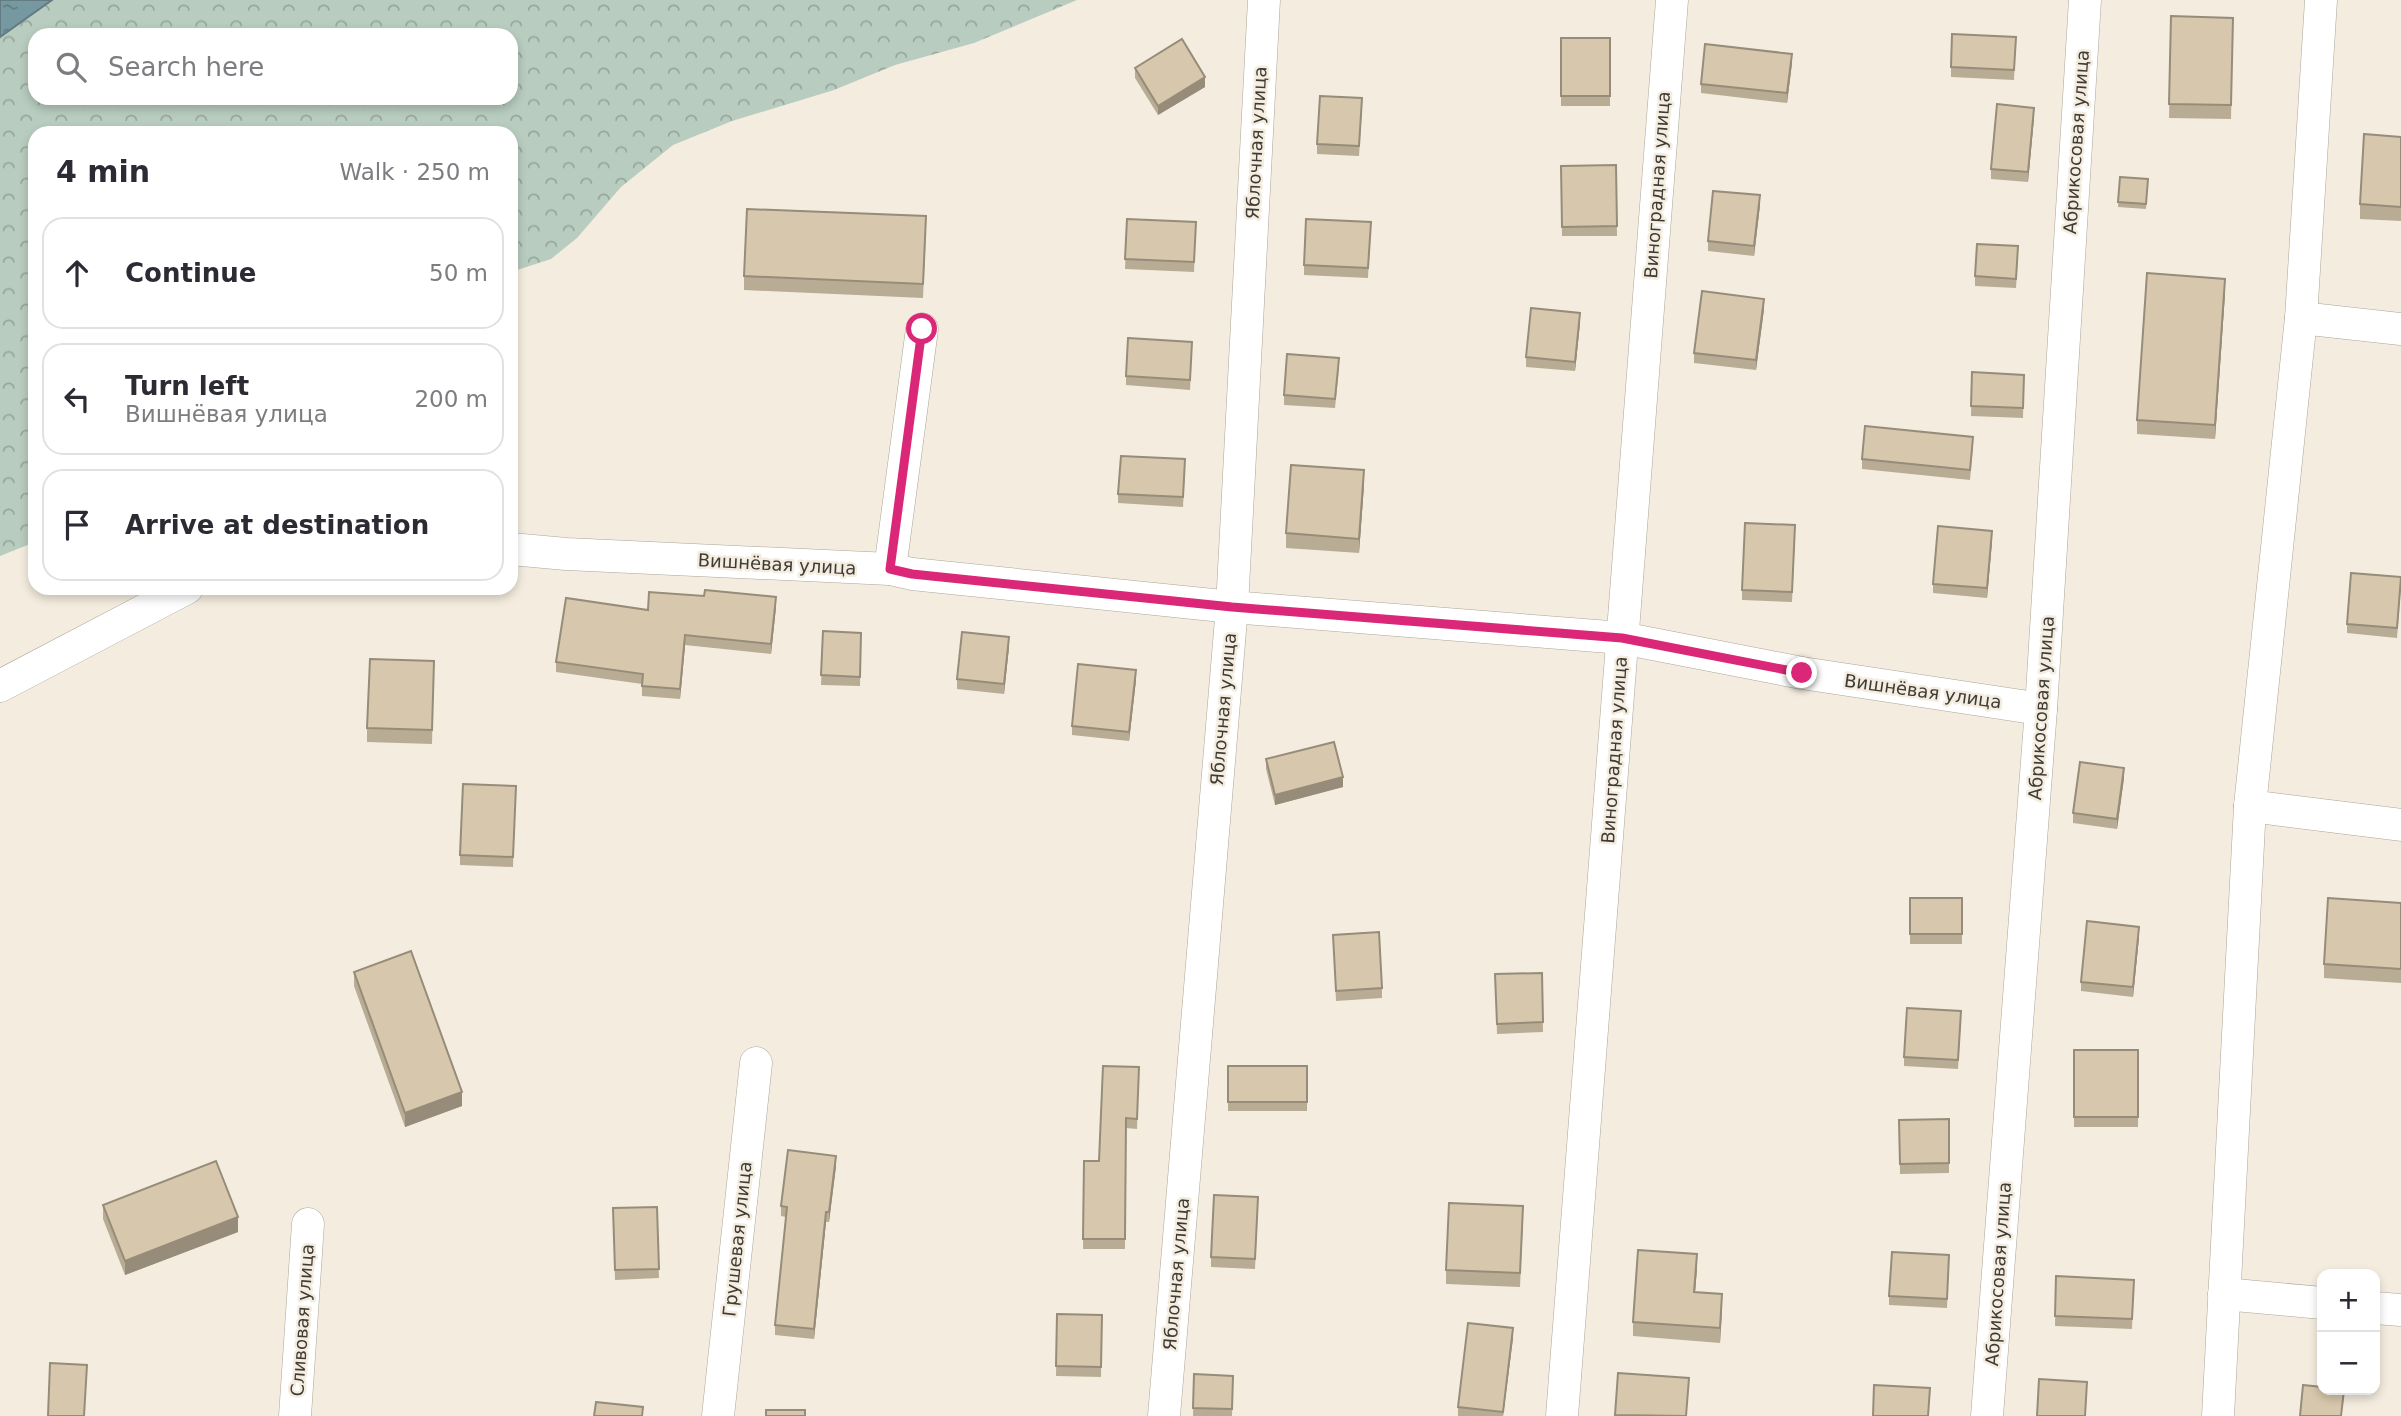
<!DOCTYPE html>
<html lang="en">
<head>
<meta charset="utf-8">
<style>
	body { margin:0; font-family:"DejaVu Sans",sans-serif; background:#f7f7f7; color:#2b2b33 }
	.controls { position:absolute; right:21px; bottom:21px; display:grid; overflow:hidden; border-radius:14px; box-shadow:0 4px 10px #0003 }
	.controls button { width:63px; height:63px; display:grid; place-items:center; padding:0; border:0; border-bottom:2px solid #e1e1e2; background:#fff; color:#2b2b33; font:35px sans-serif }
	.stop { position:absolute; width:21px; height:21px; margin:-16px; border:5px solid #db2777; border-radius:50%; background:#fff }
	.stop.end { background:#db2777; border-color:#fff; box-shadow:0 2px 7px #0008 }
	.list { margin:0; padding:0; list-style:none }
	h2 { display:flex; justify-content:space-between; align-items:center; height:91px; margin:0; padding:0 28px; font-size:30px }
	h2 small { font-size:23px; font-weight:400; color:#7c7c81 }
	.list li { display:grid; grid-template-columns:46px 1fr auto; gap:21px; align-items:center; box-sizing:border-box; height:112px; margin:0 14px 14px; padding:0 14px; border:2px solid #e1e1e2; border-radius:21px }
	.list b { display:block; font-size:26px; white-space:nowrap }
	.list p { margin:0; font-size:23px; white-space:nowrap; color:#7c7c81 }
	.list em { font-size:23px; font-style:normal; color:#7c7c81 }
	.icon { flex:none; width:38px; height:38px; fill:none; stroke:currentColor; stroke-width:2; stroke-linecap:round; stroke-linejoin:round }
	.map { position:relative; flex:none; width:2401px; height:1416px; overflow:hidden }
	.search { position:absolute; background:#fff; box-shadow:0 4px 10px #0003; left:28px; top:28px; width:490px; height:77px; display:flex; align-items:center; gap:18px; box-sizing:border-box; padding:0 24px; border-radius:21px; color:#7c7c81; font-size:26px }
	.panel { position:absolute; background:#fff; box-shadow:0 4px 10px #0003; left:28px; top:126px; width:490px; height:469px; border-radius:21px }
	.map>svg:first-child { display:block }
	.forest { fill:url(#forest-crowns); fill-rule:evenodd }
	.water { fill:url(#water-ripples); stroke:#647c81; stroke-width:2 }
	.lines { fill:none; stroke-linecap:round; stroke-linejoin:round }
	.minor-casing { stroke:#aca598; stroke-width:33 }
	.minor { stroke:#fff; stroke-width:32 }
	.wall { fill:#b9ac95 }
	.shaded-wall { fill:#968c79 }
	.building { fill:#d7c8ad; stroke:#968c79; stroke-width:2 }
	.route { stroke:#db2777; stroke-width:9 }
	.labels { text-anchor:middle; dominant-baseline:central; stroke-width:5; stroke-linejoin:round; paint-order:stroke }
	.street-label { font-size:18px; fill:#3e3b36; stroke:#f4eddf }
</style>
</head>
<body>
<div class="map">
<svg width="2401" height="1416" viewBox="0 0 2401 1416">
	<defs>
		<pattern id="forest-crowns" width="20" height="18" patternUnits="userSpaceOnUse" patternTransform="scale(1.75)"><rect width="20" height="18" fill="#b8ccbf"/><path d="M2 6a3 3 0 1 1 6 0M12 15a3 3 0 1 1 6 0" fill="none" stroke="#97a79c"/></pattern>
		<pattern id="water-ripples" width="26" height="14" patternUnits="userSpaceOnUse" patternTransform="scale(1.75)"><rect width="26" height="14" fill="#7598a1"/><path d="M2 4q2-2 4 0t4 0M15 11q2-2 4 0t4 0" fill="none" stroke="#617d84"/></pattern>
	</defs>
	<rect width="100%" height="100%" fill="#f4eddf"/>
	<!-- forest -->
	<path class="forest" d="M52,0H1077L974,43L895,65L834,90L732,121L673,145L621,187L577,238L551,259L511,272V133H35V542L0,556V37ZM35,35H511V98H35Z"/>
	<!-- water -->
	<polygon class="water" points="0,0 52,0 0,37"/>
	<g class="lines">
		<defs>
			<g id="minor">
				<polyline points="2301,318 2401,329"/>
				<polyline points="511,549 566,554 890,569 912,574 1232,607 1622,638 1802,673 2041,709"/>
				<polyline points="890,569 922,329"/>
				<polyline points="0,686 187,588"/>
				<polyline points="2250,806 2401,825"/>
				<polyline points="2224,1294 2322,1303"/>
				<polyline points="2375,1308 2401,1310"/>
				<polyline points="295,1416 308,1224"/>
				<polyline points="718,1416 756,1063"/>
				<polyline points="1164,1416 1232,607 1264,0"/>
				<polyline points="1562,1416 1672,0"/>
				<polyline points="1987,1416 2041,709 2085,0"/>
				<polyline points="2218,1416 2250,806 2301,318 2321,0"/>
			</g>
		</defs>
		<!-- minor casing -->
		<use href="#minor" class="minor-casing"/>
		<!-- minor -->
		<use href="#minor" class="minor"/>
	</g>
	<!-- wall -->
	<g class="wall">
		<polygon points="2171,16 2233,18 2231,119 2169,118"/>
		<polygon points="2016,37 2014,80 1951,77 1951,67"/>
		<rect x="1561" y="38" width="49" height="68"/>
		<polygon points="1792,63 1787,103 1701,93 1701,84"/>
		<polygon points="1135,68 1205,87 1158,115 1135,78"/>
		<polygon points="1362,108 1359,156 1317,154 1317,144"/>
		<polygon points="2034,117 2028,182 1991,179 1991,169"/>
		<polygon points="2401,137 2401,221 2360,219 2360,204"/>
		<polygon points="1616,165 1617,236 1562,236 1561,166"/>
		<polygon points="2120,177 2148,179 2146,209 2118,207"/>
		<polygon points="1760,205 1754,256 1708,251 1708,241"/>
		<polygon points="1127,219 1196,222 1194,272 1125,269"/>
		<polygon points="1371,222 1368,278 1304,275 1304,265"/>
		<polygon points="926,231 923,298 744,290 744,276"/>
		<polygon points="2018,256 2016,288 1975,286 1975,276"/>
		<polygon points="2225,293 2215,439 2137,434 2137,420"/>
		<polygon points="1764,309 1756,370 1694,363 1694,353"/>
		<polygon points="1580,323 1575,371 1526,367 1526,357"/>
		<polygon points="1192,352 1190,390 1126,385 1126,376"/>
		<polygon points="1339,368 1335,408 1284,405 1284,395"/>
		<polygon points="1972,372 2024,375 2023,418 1971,416"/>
		<polygon points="1973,447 1970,480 1862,469 1862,459"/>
		<polygon points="1185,469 1183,507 1118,503 1118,494"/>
		<polygon points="1364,485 1359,553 1286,548 1286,533"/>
		<polygon points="1795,535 1792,602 1742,600 1742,590"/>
		<polygon points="1992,541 1987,598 1933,593 1933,584"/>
		<polygon points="2401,587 2397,638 2347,633 2347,624"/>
		<polygon points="776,607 771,654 685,645 680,699 642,696 642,684 556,672 556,662 648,610"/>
		<polygon points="823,631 861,633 860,686 821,685"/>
		<polygon points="1009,647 1004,694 957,689 957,679"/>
		<polygon points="434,661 432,744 367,742 367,728"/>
		<polygon points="1136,680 1129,741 1072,735 1072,726"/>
		<polygon points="1266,759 1343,787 1275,805 1266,769"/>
		<polygon points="2124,778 2117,829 2073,823 2073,813"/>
		<polygon points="516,786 513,867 460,865 460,855"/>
		<rect x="1910" y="898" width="52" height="46"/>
		<polygon points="2401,903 2401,983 2324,978 2324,964"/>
		<polygon points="1333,935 1382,988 1382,998 1336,1001"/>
		<polygon points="2139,937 2133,997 2081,991 2081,982"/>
		<polygon points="354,972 462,1106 405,1127 354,986"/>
		<polygon points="1542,973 1543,1032 1497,1034 1495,974"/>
		<polygon points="1961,1021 1958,1069 1904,1066 1904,1057"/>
		<rect x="2074" y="1050" width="64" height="77"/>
		<rect x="1228" y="1066" width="79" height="45"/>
		<polygon points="1139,1067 1137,1129 1126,1128 1125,1249 1083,1249 1084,1161 1099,1161"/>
		<polygon points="1949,1119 1949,1173 1900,1174 1899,1120"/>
		<polygon points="836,1166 829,1222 826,1222 814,1339 775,1335 775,1325 786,1217 781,1216 781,1206"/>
		<polygon points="103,1205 238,1232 125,1275 103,1219"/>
		<polygon points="657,1207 659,1278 615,1280 613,1208"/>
		<polygon points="1258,1207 1255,1269 1211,1267 1211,1257"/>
		<polygon points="1523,1220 1520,1287 1446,1284 1446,1270"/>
		<polygon points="1949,1255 1947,1308 1889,1305 1889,1296"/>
		<polygon points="1697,1268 1695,1292 1722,1308 1720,1343 1633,1336 1633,1322"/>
		<polygon points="2056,1276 2134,1280 2132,1329 2055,1326"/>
		<polygon points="1057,1314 1102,1315 1101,1377 1056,1376"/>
		<polygon points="1513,1338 1503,1416 1458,1416 1458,1407"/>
		<polygon points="1194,1374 1233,1376 1232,1416 1193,1416"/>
	</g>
	<!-- shaded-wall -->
	<g class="shaded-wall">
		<polygon points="1792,54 1792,63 1787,103 1787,93"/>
		<polygon points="1205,77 1205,87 1158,115 1158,106"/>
		<polygon points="2034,108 2034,117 2028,182 2028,172"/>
		<polygon points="1760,195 1760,205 1754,256 1754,246"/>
		<polygon points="2225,279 2225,293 2215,439 2215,425"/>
		<polygon points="1764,299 1764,309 1756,370 1756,360"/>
		<polygon points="1580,313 1580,323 1575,371 1575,362"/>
		<polygon points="1364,470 1364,485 1359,553 1359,539"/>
		<polygon points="1992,531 1992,541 1987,598 1987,588"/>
		<polygon points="776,597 776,607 771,654 771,644"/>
		<polygon points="685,635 685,645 680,699 680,689"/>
		<polygon points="1009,637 1009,647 1004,694 1004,684"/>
		<polygon points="1136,670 1136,680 1129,741 1129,732"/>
		<polygon points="2124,768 2124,778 2117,829 2117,819"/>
		<polygon points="1343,777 1343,787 1275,805 1275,795"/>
		<polygon points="2139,927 2139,937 2133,997 2133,987"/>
		<polygon points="462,1092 462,1106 405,1127 405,1113"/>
		<polygon points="836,1156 836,1166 829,1222 829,1212"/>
		<polygon points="826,1212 826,1222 814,1339 814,1329"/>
		<polygon points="238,1217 238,1232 125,1275 125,1261"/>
		<polygon points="1697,1254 1697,1268 1694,1306 1694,1292"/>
		<polygon points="1722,1294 1722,1308 1720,1343 1720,1328"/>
		<polygon points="1513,1328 1513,1338 1503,1416 1503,1412"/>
	</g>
	<!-- building -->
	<g class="building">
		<polygon points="2171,16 2233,18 2231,105 2169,104"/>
		<polygon points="1952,34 2016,37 2014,70 1951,67"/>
		<rect x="1561" y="38" width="49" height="58"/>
		<polygon points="1182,39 1205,77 1158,106 1135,68"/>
		<polygon points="1705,44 1792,54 1787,93 1701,84"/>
		<polygon points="1320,96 1362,98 1359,146 1317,144"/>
		<polygon points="1997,104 2034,108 2028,172 1991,169"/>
		<polygon points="2364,134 2401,137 2401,207 2360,204"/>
		<polygon points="1616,165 1617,226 1562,227 1561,166"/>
		<polygon points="2120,177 2148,179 2146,204 2118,202"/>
		<polygon points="1713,191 1760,195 1754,246 1708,241"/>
		<polygon points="747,209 926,216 923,284 744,276"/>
		<polygon points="1127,219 1196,222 1194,262 1125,259"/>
		<polygon points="1306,219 1371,222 1368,268 1304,265"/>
		<polygon points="1977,244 2018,246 2016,279 1975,276"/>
		<polygon points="2147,273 2225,279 2215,425 2137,420"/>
		<polygon points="1702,291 1764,299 1756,360 1694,353"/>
		<polygon points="1531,308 1580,313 1575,362 1526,357"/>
		<polygon points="1128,338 1192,342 1190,380 1126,376"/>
		<polygon points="1287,354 1339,358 1335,399 1284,395"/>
		<polygon points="1972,372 2024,375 2023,408 1971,406"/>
		<polygon points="1865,426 1973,437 1970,470 1862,459"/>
		<polygon points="1121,456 1185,459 1183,497 1118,494"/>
		<polygon points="1291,465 1364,470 1359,539 1286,533"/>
		<polygon points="1745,523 1795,525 1792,592 1742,590"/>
		<polygon points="1938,526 1992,531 1987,588 1933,584"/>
		<polygon points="2351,573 2401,577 2397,628 2347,624"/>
		<polygon points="705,590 776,597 771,644 685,635 680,689 642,686 643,674 556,662 566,598 648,610 649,592 704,596"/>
		<polygon points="823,631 861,633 860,677 821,675"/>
		<polygon points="962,632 1009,637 1004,684 957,679"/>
		<polygon points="370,659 434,661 432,730 367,728"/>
		<polygon points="1078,664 1136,670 1129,732 1072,726"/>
		<polygon points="1334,742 1343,777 1275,795 1266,759"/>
		<polygon points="2080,762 2124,768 2117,819 2073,813"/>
		<polygon points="463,784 516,786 513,857 460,855"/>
		<rect x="1910" y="898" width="52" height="36"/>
		<polygon points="2328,898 2401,903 2401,969 2324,964"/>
		<polygon points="2087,921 2139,927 2133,987 2081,982"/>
		<polygon points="1379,932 1382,988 1336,991 1333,935"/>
		<polygon points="411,951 462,1092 405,1113 354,972"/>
		<polygon points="1542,973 1543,1022 1497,1024 1495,974"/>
		<polygon points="1907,1008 1961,1011 1958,1060 1904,1057"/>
		<rect x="2074" y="1050" width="64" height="67"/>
		<polygon points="1103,1066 1139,1067 1137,1119 1126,1118 1125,1239 1083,1239 1084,1161 1099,1161"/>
		<rect x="1228" y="1066" width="79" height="36"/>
		<polygon points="1949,1119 1949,1163 1900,1164 1899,1120"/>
		<polygon points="788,1150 836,1156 829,1212 826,1212 814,1329 775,1325 787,1207 781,1206"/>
		<polygon points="216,1161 238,1217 125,1261 103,1205"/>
		<polygon points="1214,1195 1258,1197 1255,1259 1211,1257"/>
		<polygon points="1449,1203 1523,1206 1520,1273 1446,1270"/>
		<polygon points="657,1207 659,1269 615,1270 613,1208"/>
		<polygon points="1638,1250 1697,1254 1694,1292 1722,1294 1720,1328 1633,1322"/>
		<polygon points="1892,1252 1949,1255 1947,1299 1889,1296"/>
		<polygon points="2056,1276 2134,1280 2132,1319 2055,1316"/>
		<polygon points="1057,1314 1102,1315 1101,1367 1056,1366"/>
		<polygon points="1468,1323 1513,1328 1503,1412 1458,1407"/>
		<polygon points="50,1363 87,1365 84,1416 48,1416"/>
		<polygon points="1618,1373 1689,1378 1686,1416 1615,1415"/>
		<polygon points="1194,1374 1233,1376 1232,1409 1193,1408"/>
		<polygon points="2039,1379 2087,1382 2085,1416 2037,1416"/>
		<polygon points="1874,1385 1930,1388 1928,1416 1873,1416"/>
		<polygon points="2303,1385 2322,1387 2322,1390 2344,1390 2341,1416 2300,1416"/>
		<polygon points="596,1402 643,1407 642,1416 594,1416"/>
		<rect x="766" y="1410" width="39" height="6"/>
	</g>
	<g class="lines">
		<!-- route -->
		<polyline class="route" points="922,329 890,569 912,574 1232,607 1622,638 1802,673"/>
	</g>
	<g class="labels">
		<!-- street labels -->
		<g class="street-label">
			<text transform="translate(2076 142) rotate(-86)">Абрикосовая улица</text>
			<text transform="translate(1256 143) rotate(-87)">Яблочная улица</text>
			<text transform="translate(1657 185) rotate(-86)">Виноградная улица</text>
			<text transform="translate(777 564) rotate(3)">Вишнёвая улица</text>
			<text transform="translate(1923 691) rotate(8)">Вишнёвая улица</text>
			<text transform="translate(2041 708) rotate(-86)">Абрикосовая улица</text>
			<text transform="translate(1223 709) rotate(-85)">Яблочная улица</text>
			<text transform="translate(1614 750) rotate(-86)">Виноградная улица</text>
			<text transform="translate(737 1239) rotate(-84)">Грушевая улица</text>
			<text transform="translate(1176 1274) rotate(-85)">Яблочная улица</text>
			<text transform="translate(1998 1274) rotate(-86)">Абрикосовая улица</text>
			<text transform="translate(302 1320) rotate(-86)">Сливовая улица</text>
		</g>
	</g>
</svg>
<div class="controls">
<button>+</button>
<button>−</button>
</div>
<div class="stop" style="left:922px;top:329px"></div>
<div class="stop end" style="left:1802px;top:673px"></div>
<div class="search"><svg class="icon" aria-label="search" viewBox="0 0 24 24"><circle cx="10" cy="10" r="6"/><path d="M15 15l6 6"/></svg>Search here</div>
<section class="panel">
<h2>4 min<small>Walk · 250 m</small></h2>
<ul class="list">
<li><svg class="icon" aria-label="ahead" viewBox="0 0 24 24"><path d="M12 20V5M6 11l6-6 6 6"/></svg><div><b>Continue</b></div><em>50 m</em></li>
<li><svg class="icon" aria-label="left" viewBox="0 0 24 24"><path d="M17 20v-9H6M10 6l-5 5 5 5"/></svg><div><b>Turn left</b><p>Вишнёвая улица</p></div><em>200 m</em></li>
<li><svg class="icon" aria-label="arrive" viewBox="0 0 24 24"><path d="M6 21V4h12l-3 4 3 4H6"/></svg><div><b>Arrive at destination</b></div></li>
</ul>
</section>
</div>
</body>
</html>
